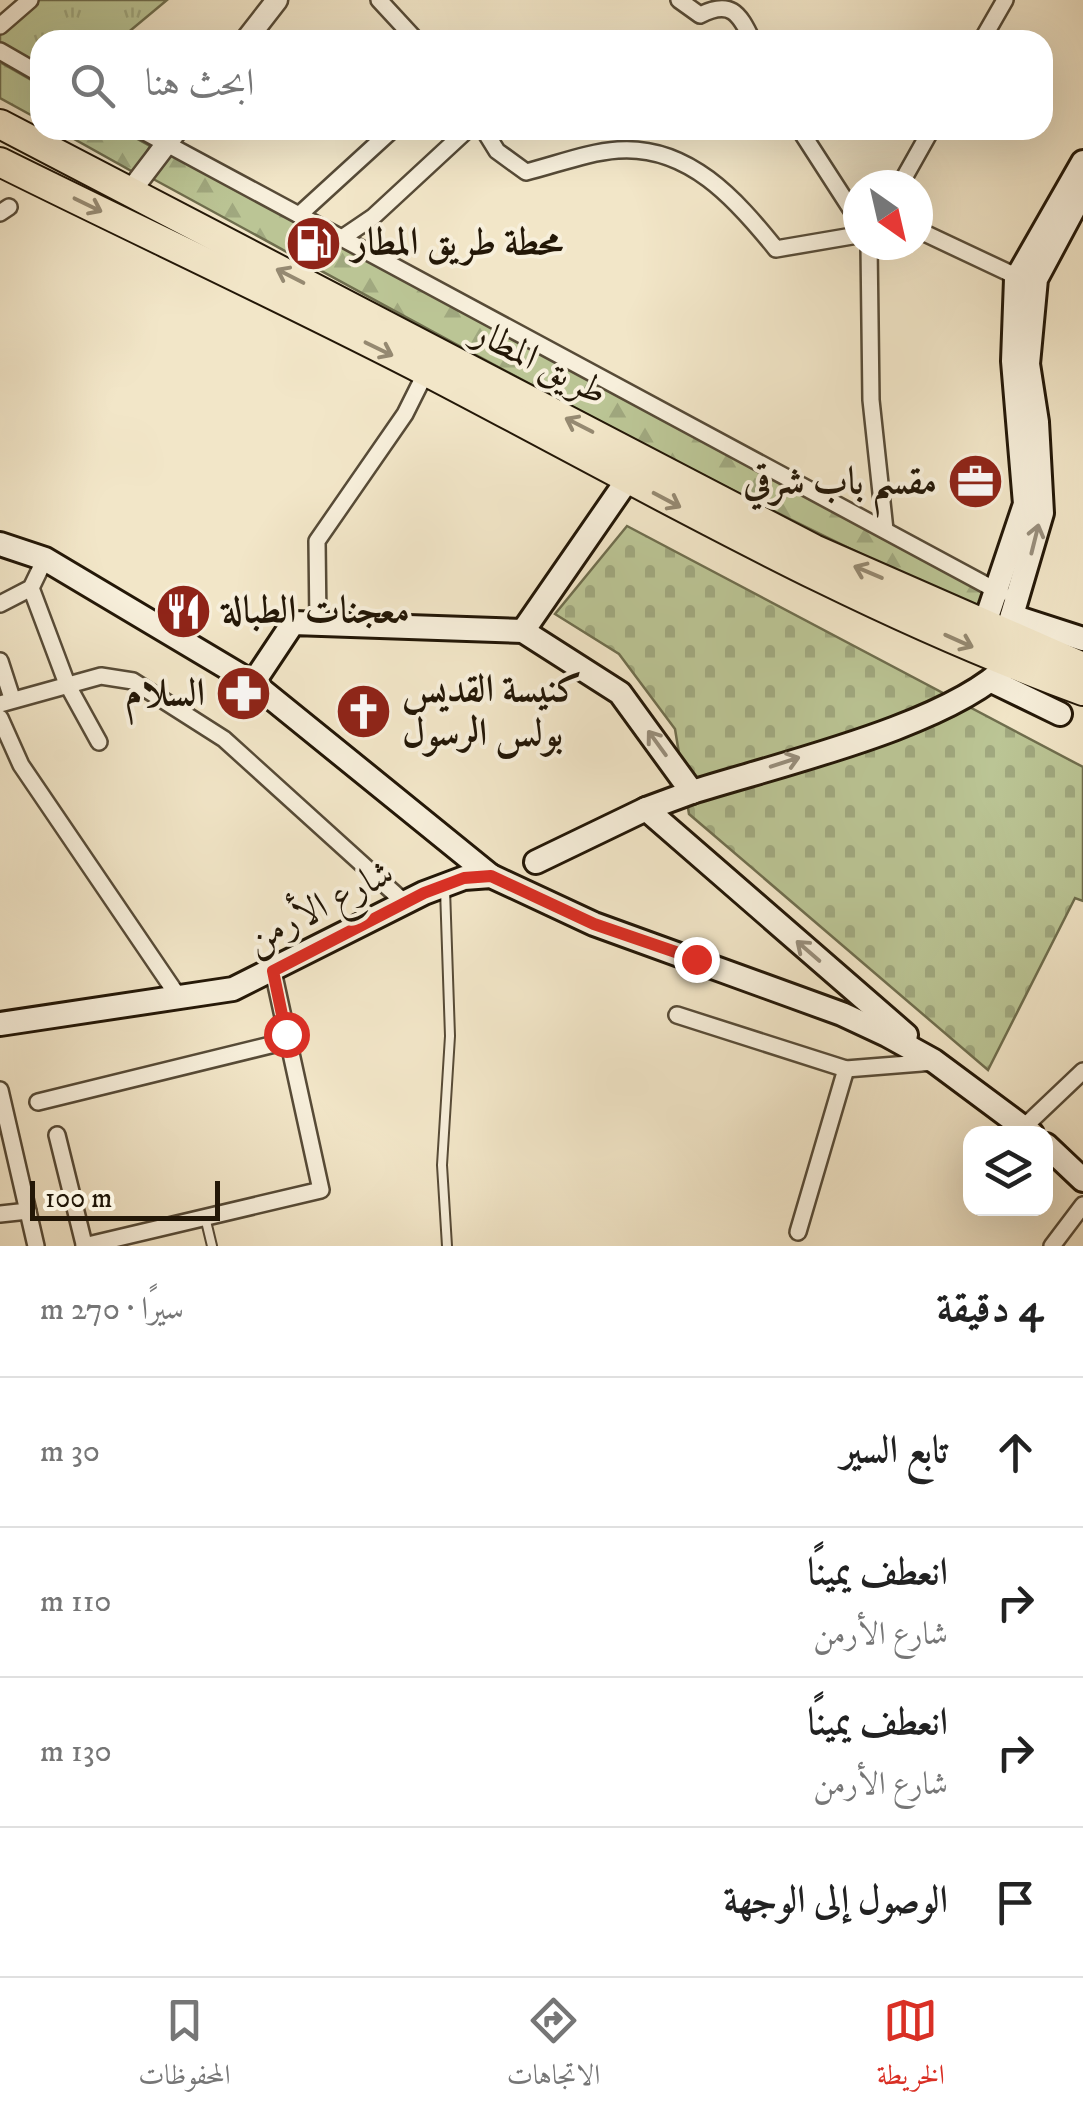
<!DOCTYPE html>
<html lang="ar">
<head>
<meta charset="utf-8">
<style>
	body { margin:0; font-family:"IM FELL DW Pica",Amiri,serif; background:#f2f2f2; color:#222; direction:rtl }
	.controls { position:absolute; right:30px; bottom:30px; display:grid; overflow:hidden; border-radius:20px; box-shadow:0 10px 40px #0002 }
	.controls button { width:90px; height:90px; display:grid; place-items:center; padding:0; border:0; border-bottom:2px solid #e0e0e0; background:#fff; color:#222; font:50px sans-serif }
	.compass { position:absolute; left:843px; top:170px; width:90px; height:90px; border-radius:50%; background:#fff; box-shadow:0 10px 40px #0002; rotate:146deg }
	.scale { position:absolute; left:30px; bottom:25px; width:190px; box-sizing:border-box; padding-left:10px; border:5px solid #231707; border-top:0; font-size:28px; line-height:35px; white-space:nowrap; color:#231707; -webkit-text-stroke:8px #f7efdb; paint-order:stroke }
	.stop { position:absolute; width:30px; height:30px; margin:-22px; border:8px solid #d93025; border-radius:50%; background:#fff }
	.stop.end { background:#d93025; border-color:#fff; box-shadow:0 2px 10px #0008 }
	.list { margin:0; padding:0; list-style:none }
	h2 { display:flex; justify-content:space-between; align-items:center; height:130px; margin:0; padding:0 40px; font-size:42px }
	h2 small { font-size:32px; font-weight:400; color:#767676 }
	.list li { display:grid; grid-template-columns:65px 1fr auto; gap:30px; align-items:center; box-sizing:border-box; height:150px; padding:0 40px; border-top:2px solid #e0e0e0 }
	.list b { display:block; font-size:38px; white-space:nowrap }
	.list p { margin:0; font-size:32px; white-space:nowrap; color:#767676 }
	.list em { font-size:32px; font-style:normal; color:#767676 }
	.icon { flex:none; width:55px; height:55px; fill:none; stroke:currentColor; stroke-width:2; stroke-linecap:round; stroke-linejoin:round }
	.map { position:relative; flex:none; width:1083px; height:1246px; overflow:hidden; direction:ltr }
	.search { position:absolute; background:#fff; box-shadow:0 10px 40px #0002; left:30px; right:30px; top:30px; height:110px; display:flex; align-items:center; gap:25px; box-sizing:border-box; padding:0 35px; border-radius:30px; color:#767676; font-size:38px }
	.sheet { height:730px; background:#fff }
	nav { display:flex; justify-content:space-around; align-items:center; box-sizing:border-box; height:140px; border-top:2px solid #e0e0e0; background:#fff; font-size:28px; color:#767676 }
	nav a { display:grid; justify-items:center; gap:5px }
	nav .on { color:#d93025 }
	.map>svg:first-child { display:block }
	.forest { fill:url(#forest-firs); stroke:#6f6e4e; stroke-width:2.5 }
	.cemetery { fill:url(#cemetery-stones); stroke:#6f6e4e; stroke-width:2.5 }
	.park { fill:url(#park-tufts); stroke:#6f6e4e; stroke-width:2.5 }
	.lines { fill:none; stroke-linecap:round; stroke-linejoin:round }
	.service-casing { stroke:#574b37; stroke-width:12 }
	.minor-casing { stroke:#574b37; stroke-width:20 }
	.tertiary-casing { stroke:#574b37; stroke-width:25 }
	.secondary-casing { stroke:#231707; stroke-width:28 }
	.motorway-casing { stroke:#231707; stroke-width:32 }
	.service { stroke:#f7efdb; stroke-width:8 }
	.minor { stroke:#f7efdb; stroke-width:15 }
	.tertiary { stroke:#f7efdb; stroke-width:20 }
	.secondary { stroke:#f7efdb; stroke-width:22 }
	.motorway { stroke:#f2e6c8; stroke-width:28 }
	.oneway { stroke:#958971 }
	.oneway2 { stroke:#988e7c }
	.route { stroke:#d93025; stroke-width:12 }
	.labels { text-anchor:middle; dominant-baseline:central; stroke-width:8; stroke-linejoin:round; paint-order:stroke }
	.poi-label { font-size:38px; font-weight:bold; fill:#231707; stroke:#f7efdb; text-anchor:start }
	.street-label { font-size:38px; fill:#231707; stroke:#f7efdb }
</style>
</head>
<body>
<div class="map">
<svg width="1083" height="1246" viewBox="0 0 1083 1246">
	<defs>
		<pattern id="forest-firs" width="22" height="20" patternUnits="userSpaceOnUse" patternTransform="scale(2.5)"><rect width="22" height="20" fill="#bbc595"/><path d="M5 1l3.5 6h-7zM16 11l3.5 6h-7z" fill="#a0a87f"/></pattern>
		<pattern id="cemetery-stones" width="16" height="16" patternUnits="userSpaceOnUse" patternTransform="scale(2.5)"><rect width="16" height="16" fill="#bbc595"/><path d="M2 7V4a2 2 0 0 1 4 0v3zM10 15v-3a2 2 0 0 1 4 0v3z" fill="#a0a87f"/></pattern>
		<pattern id="park-tufts" width="24" height="20" patternUnits="userSpaceOnUse" patternTransform="scale(2.5)"><rect width="24" height="20" fill="#bbc595"/><path d="M3 7l-1-3M5 7V3M7 7l1-3M15 17l-1-3M17 17v-4M19 17l1-3" fill="none" stroke="#a0a87f"/></pattern>
	</defs>
	<rect width="100%" height="100%" fill="#f2e6c8"/>
	<filter id="stains"><feTurbulence type="fractalNoise" baseFrequency=".002" numOctaves="4"/><feColorMatrix values="0 0 0 0 .2 0 0 0 0 .09 0 0 0 0 .02 0 0 0 .5 -.17"/></filter>
	<radialGradient id="worn" r=".72"><stop offset=".6" stop-color="#630" stop-opacity="0"/><stop offset="1" stop-color="#630" stop-opacity=".3"/></radialGradient>
	<!-- forest -->
	<g class="forest">
		<polygon points="0,62 40,85 40,120 0,98"/>
		<polygon points="58,130 121,130 150,146 135,173"/>
		<path d="M166,144L995,590L987,613C698,482 422,325 144,174Z"/>
	</g>
	<!-- cemetery -->
	<polygon class="cemetery" points="627,526 1083,767 1083,901 1075,898 988,1070 689,814 675,729 619,654 555,614"/>
	<!-- park -->
	<polygon class="park" points="30,0 167,0 119,40 40,40 40,74 0,51 0,26"/>
	<g class="lines">
		<defs>
			<g id="service">
				<polyline points="445,889 450,1036 442,1165 447,1246"/>
				<polyline points="205,1217 212,1246"/>
			</g>
			<g id="minor">
				<polyline points="379,0 416,40"/>
				<path d="M679,0L700,15C730,0 739,12 752,40"/>
				<polyline points="0,26 30,0"/>
				<polyline points="982,40 1005,0"/>
				<polyline points="0,51 40,74"/>
				<polyline points="141,130 1001,593"/>
				<path d="M484,130L497,151L526,172C555,165 588,152 618,150C688,145 736,199 776,249L858,235"/>
				<polyline points="800,130 851,209 858,212"/>
				<polyline points="900,185 931,130"/>
				<polyline points="0,213 9,207"/>
				<polyline points="299,215 392,130"/>
				<polyline points="918,230 1022,279"/>
				<polyline points="342,238 373,217 467,130"/>
				<polyline points="869,245 871,400 885,530"/>
				<polyline points="31,588 67,684 99,742"/>
				<polyline points="0,604 31,588 45,559"/>
				<polyline points="318,624 317,541 405,414 426,372"/>
				<polyline points="0,661 12,698"/>
				<polyline points="0,704 101,676 133,681 224,739 404,902"/>
				<polyline points="0,718 21,765 180,999"/>
				<polyline points="677,1015 846,1069 934,1062"/>
				<polyline points="0,1090 36,1246"/>
				<polyline points="38,1102 287,1041"/>
				<polyline points="1024,1127 1083,1071"/>
				<polyline points="57,1135 84,1244"/>
				<polyline points="0,1214 28,1211"/>
				<polyline points="798,1232 846,1069"/>
				<polyline points="84,1246 321,1190 273,971"/>
				<polyline points="1052,1246 1083,1205"/>
			</g>
			<g id="tertiary">
				<polyline points="246,40 277,0"/>
				<polyline points="129,193 177,130"/>
			</g>
			<g id="secondary">
				<polyline points="0,544 45,559 253,683 491,876"/>
				<polyline points="1012,616 1083,639"/>
				<polyline points="985,623 1025,504 1013,361 1016,279 1083,162"/>
				<polyline points="523,631 628,479"/>
				<polyline points="1007,632 1042,513 1037,422 1028,364 1036,279 1082,193"/>
				<polyline points="992,681 1060,714"/>
				<polyline points="253,683 293,623 523,631 620,693 692,792 646,809 906,1035"/>
				<path d="M692,792C777,765 951,725 1009,664"/>
				<polyline points="536,862 646,809"/>
				<polyline points="0,1024 233,989 424,893 464,878 491,876 594,924 842,1014 887,1035 934,1061 1032,1134"/>
				<polyline points="1046,1145 1083,1180"/>
			</g>
			<g id="motorway">
				<polyline points="0,124 814,549 1083,667"/>
				<path d="M0,162C143,233 288,300 429,373C644,485 854,608 1083,691"/>
			</g>
		</defs>
		<!-- service casing -->
		<use href="#service" class="service-casing"/>
		<!-- minor casing -->
		<use href="#minor" class="minor-casing"/>
		<!-- tertiary casing -->
		<use href="#tertiary" class="tertiary-casing"/>
		<!-- secondary casing -->
		<use href="#secondary" class="secondary-casing"/>
		<!-- motorway casing -->
		<use href="#motorway" class="motorway-casing"/>
		<!-- service -->
		<use href="#service" class="service"/>
		<!-- minor -->
		<use href="#minor" class="minor"/>
		<!-- tertiary -->
		<use href="#tertiary" class="tertiary"/>
		<!-- secondary -->
		<use href="#secondary" class="secondary"/>
		<!-- motorway -->
		<use href="#motorway" class="motorway"/>
	</g>
	<!-- one-way arrows -->
	<defs><path id="oneway-shaft" d="M-6 0H5M1.5-3L5.5 0L1.5 3" fill="none" stroke-width="1.6" stroke-linecap="round" stroke-linejoin="round" transform="scale(2.5)"/></defs>
	<g class="oneway">
		<use href="#oneway-shaft" transform="translate(88 205) rotate(26)"/>
		<use href="#oneway-shaft" transform="translate(290 276) rotate(-153)"/>
		<use href="#oneway-shaft" transform="translate(379 349) rotate(26)"/>
		<use href="#oneway-shaft" transform="translate(579 425) rotate(-153)"/>
		<use href="#oneway-shaft" transform="translate(667 500) rotate(28)"/>
		<use href="#oneway-shaft" transform="translate(868 572) rotate(-157)"/>
		<use href="#oneway-shaft" transform="translate(959 641) rotate(24)"/>
	</g>
	<g class="oneway2">
		<use href="#oneway-shaft" transform="translate(1035 539) rotate(-76)"/>
		<use href="#oneway-shaft" transform="translate(657 743) rotate(-126)"/>
		<use href="#oneway-shaft" transform="translate(785 762) rotate(-18)"/>
		<use href="#oneway-shaft" transform="translate(808 951) rotate(-139)"/>
	</g>
	<g class="lines">
		<!-- route -->
		<polyline class="route" points="286,1034 273,971 424,893 464,878 491,876 594,924 696,959"/>
	</g>
	<!-- icons -->
	<defs>
		<symbol id="fuel-disc" viewBox="-11 -11 22 22"><circle r="9.5" fill="#8f2418" stroke="#f7efdb"/><path d="M-5.5-6h7V0h2V4h1.3V-2.5L3-4.5l.8-.8L6-3V5H2.5V1h-1V6h-7ZM-4.2-4.7v3.2H.2V-4.7Z" fill="#fff"/></symbol>
		<symbol id="office-disc" viewBox="-11 -11 22 22"><circle r="9.5" fill="#8f2418" stroke="#f7efdb"/><path d="M-6-3h4V-5.5h4V-3h4V5H-6ZM-1-4.5V-3h2v-1.5ZM-6 0V1H6V0Z" fill="#fff"/></symbol>
		<symbol id="restaurant-disc" viewBox="-11 -11 22 22"><circle r="9.5" fill="#8f2418" stroke="#f7efdb"/><path d="M-5-6h1v4h1v-4h1v4h1v-4h1v5L-1.5 .5V6h-2V.5L-5-1ZM5-6V6H3V1.5H1.5Q1.5-4 5-6Z" fill="#fff"/></symbol>
		<symbol id="pharmacy-disc" viewBox="-11 -11 22 22"><circle r="9.5" fill="#8f2418" stroke="#f7efdb"/><path d="M-2-6h4v4h4v4h-4v4h-4v-4h-4v-4h4Z" fill="#fff"/></symbol>
		<symbol id="church-disc" viewBox="-11 -11 22 22"><circle r="9.5" fill="#8f2418" stroke="#f7efdb"/><path d="M-1.2-6h2.4v3.5h3.3v2.4h-3.3V6h-2.4V-.1h-3.3v-2.4h3.3Z" fill="#fff"/></symbol>
	</defs>
	<g fill-rule="evenodd">
		<use href="#fuel-disc" x="282" y="212" width="63" height="63"/>
		<use href="#office-disc" x="944" y="450" width="63" height="63"/>
		<use href="#restaurant-disc" x="152" y="580" width="63" height="63"/>
		<use href="#pharmacy-disc" x="212" y="662" width="63" height="63"/>
		<use href="#church-disc" x="332" y="680" width="63" height="63"/>
	</g>
	<g class="labels">
		<!-- poi labels -->
		<g class="poi-label">
			<text x="352" y="243">محطة طريق المطار</text>
			<text x="937" y="482" text-anchor="end">مقسم باب شرقي</text>
			<text x="222" y="611">معجنات الطبالة</text>
			<text x="402" y="690">كنيسة القديس<tspan x="402" dy="44">بولس الرسول</tspan></text>
			<text x="205" y="694" text-anchor="end">السلام</text>
		</g>
		<!-- street labels -->
		<g class="street-label">
			<text transform="translate(540 363) rotate(27)">طريق المطار</text>
			<text transform="translate(320 907) rotate(-27)">شارع الأرمن</text>
		</g>
	</g>
	<rect width="100%" height="100%" filter="url(#stains)"/>
	<rect width="100%" height="100%" fill="url(#worn)"/>
</svg>
<div class="controls">
<button><svg class="icon" aria-label="layers" viewBox="0 0 24 24"><path d="M12 4l9 5-9 5-9-5zM3 14l9 5 9-5"/></svg></button>
</div>
<svg class="compass" viewBox="-18 -18 36 36"><path d="M0-13l5 13h-10z" fill="#e53935"/><path d="M0 13l5-13h-10z" fill="#767676"/></svg>
<div class="scale">100 m</div>
<div class="stop" style="left:286px;top:1034px"></div>
<div class="stop end" style="left:696px;top:959px"></div>
<div class="search"><svg class="icon" aria-label="search" viewBox="0 0 24 24"><circle cx="10" cy="10" r="6"/><path d="M15 15l6 6"/></svg>ابحث هنا</div>
</div>
<section class="sheet">
<h2>4 دقيقة<small>سيرًا · 270 m</small></h2>
<ul class="list">
<li><svg class="icon" aria-label="ahead" viewBox="0 0 24 24"><path d="M12 20V5M6 11l6-6 6 6"/></svg><div><b>تابع السير</b></div><em>30 m</em></li>
<li><svg class="icon" aria-label="right" viewBox="0 0 24 24"><path d="M7 20v-9h11M14 6l5 5-5 5"/></svg><div><b>انعطف يمينًا</b><p>شارع الأرمن</p></div><em>110 m</em></li>
<li><svg class="icon" aria-label="right" viewBox="0 0 24 24"><path d="M7 20v-9h11M14 6l5 5-5 5"/></svg><div><b>انعطف يمينًا</b><p>شارع الأرمن</p></div><em>130 m</em></li>
<li><svg class="icon" aria-label="arrive" viewBox="0 0 24 24"><path d="M6 21V4h12l-3 4 3 4H6"/></svg><div><b>الوصول إلى الوجهة</b></div></li>
</ul>
</section>
<nav>
<a class="on"><svg class="icon" aria-label="map" viewBox="0 0 24 24"><path d="M3 6l6-2 6 2 6-2v14l-6 2-6-2-6 2zM9 4v14M15 6v14"/></svg>الخريطة</a>
<a><svg class="icon" aria-label="directions" viewBox="0 0 24 24"><path d="M12 3l9 9-9 9-9-9zM9 14v-3h6M13 9l2 2-2 2"/></svg>الاتجاهات</a>
<a><svg class="icon" aria-label="saved" viewBox="0 0 24 24"><path d="M7 4h10v16l-5-4-5 4z"/></svg>المحفوظات</a>
</nav>
</body>
</html>
